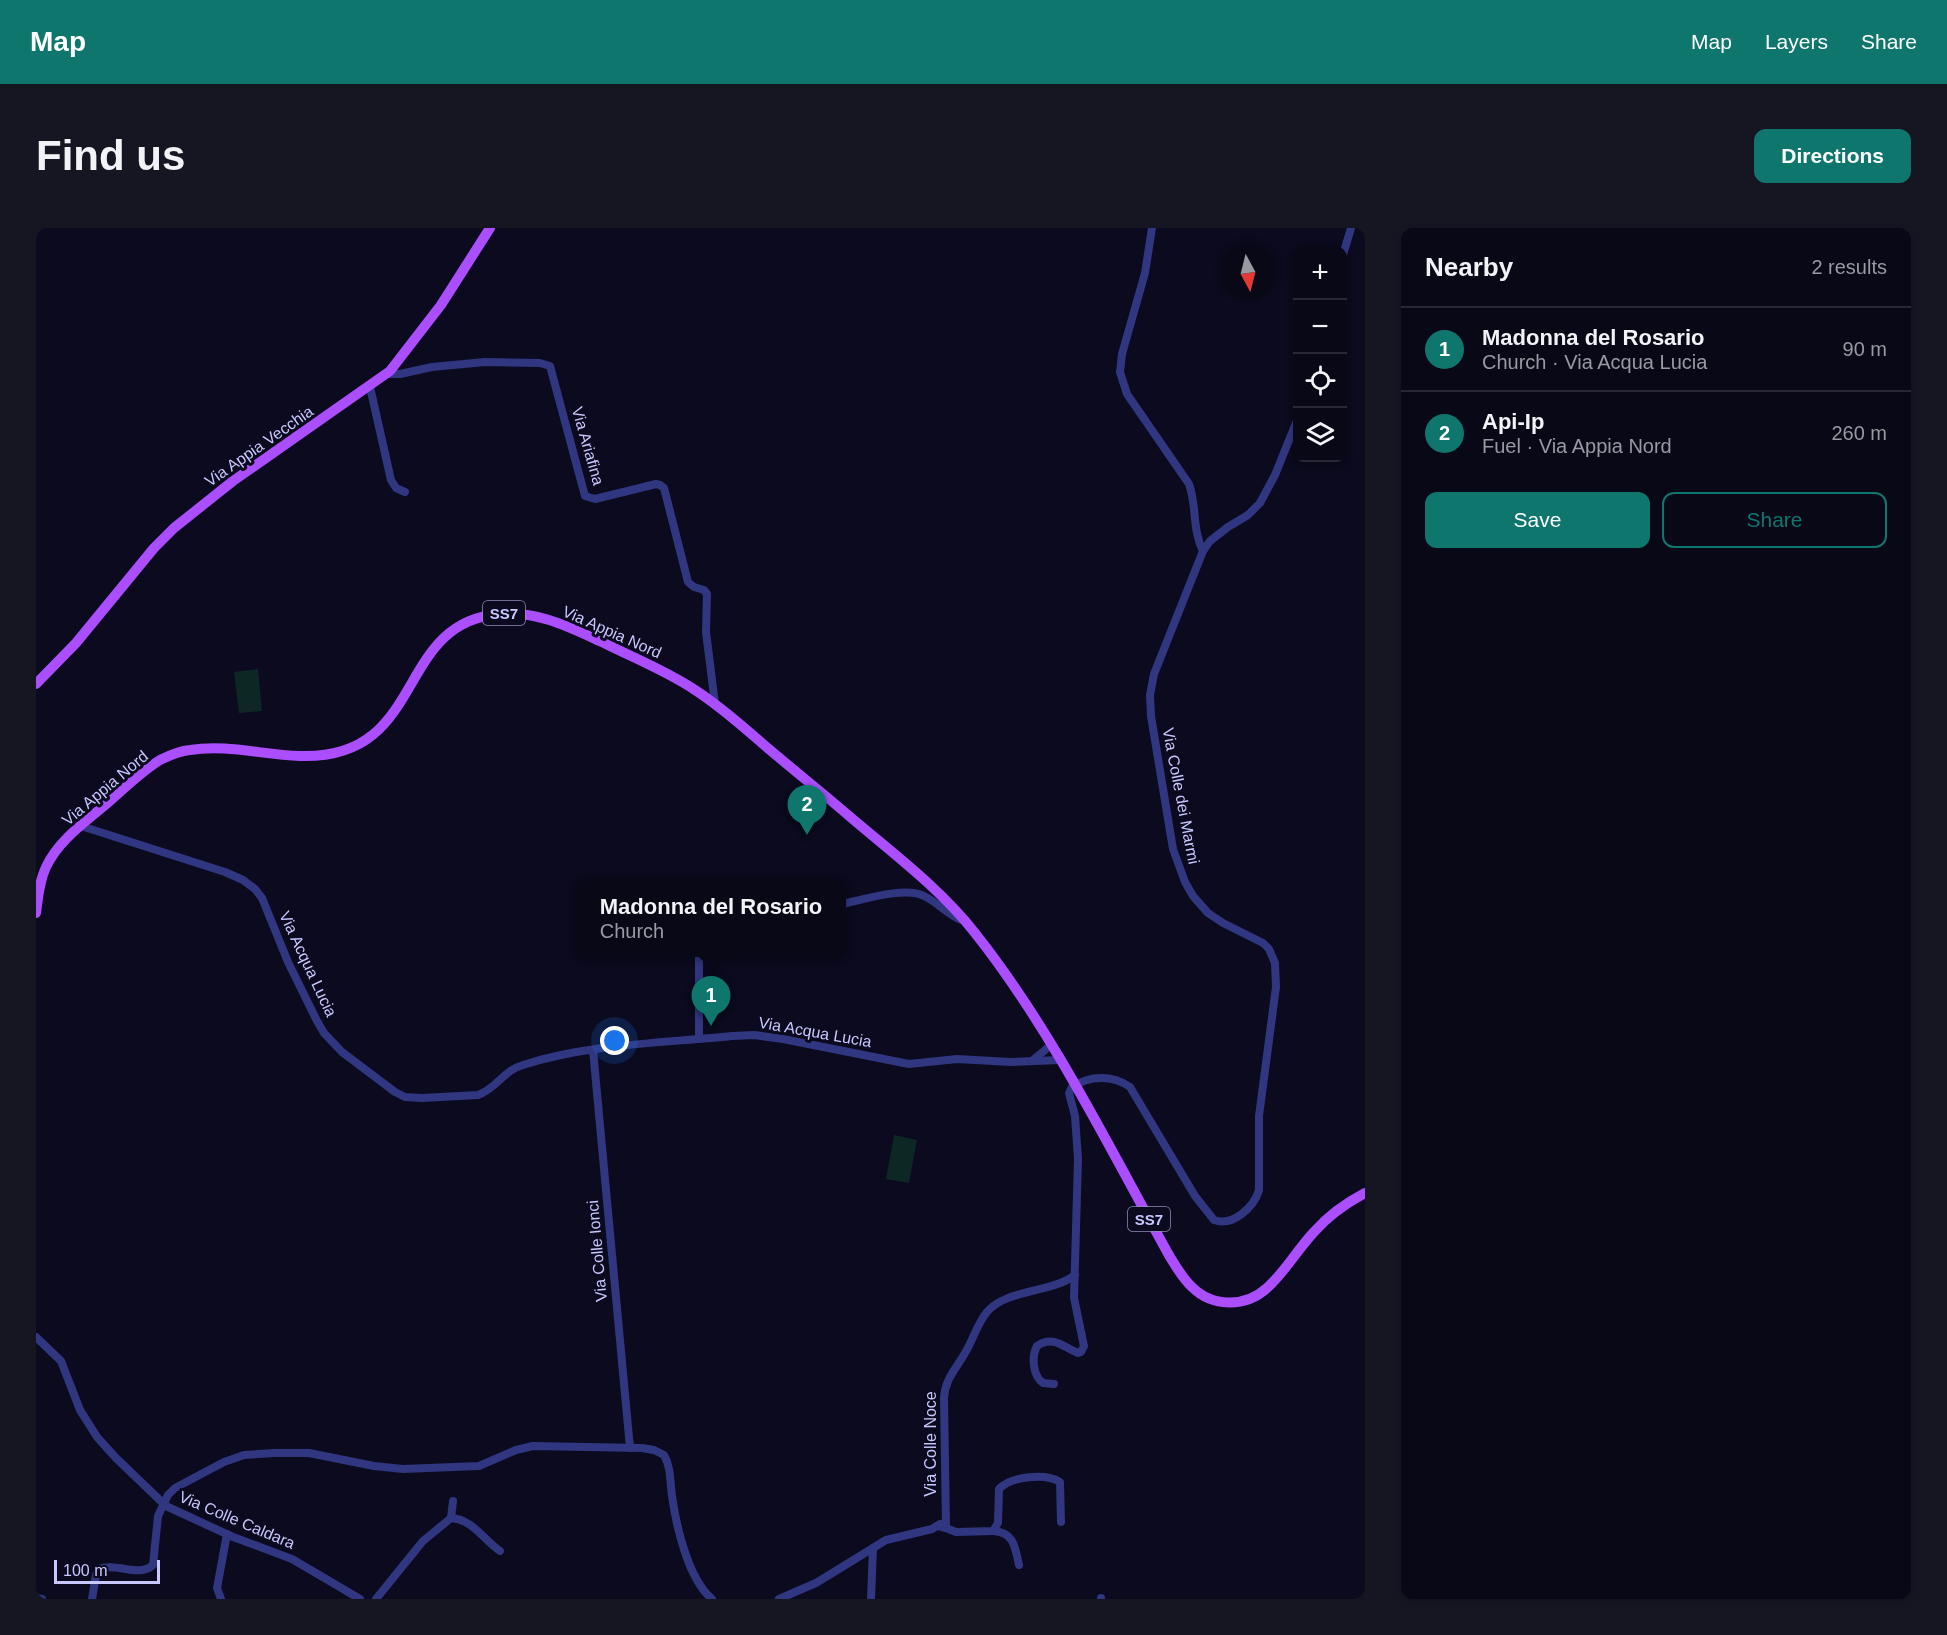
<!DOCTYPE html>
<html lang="en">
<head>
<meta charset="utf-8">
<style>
	body { margin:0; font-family:Arial,sans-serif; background:#161623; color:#f1f3f6 }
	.controls { position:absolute; right:18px; top:18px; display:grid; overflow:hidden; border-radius:12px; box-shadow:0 3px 9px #0003 }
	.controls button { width:54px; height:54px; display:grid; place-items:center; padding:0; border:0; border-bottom:2px solid #292935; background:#080816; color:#f1f3f6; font:30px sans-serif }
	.compass { position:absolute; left:1185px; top:18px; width:54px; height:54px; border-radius:50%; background:#080816; box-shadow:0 3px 9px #0003; rotate:173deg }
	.scale { position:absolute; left:18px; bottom:15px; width:106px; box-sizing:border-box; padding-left:6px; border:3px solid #c8c7ff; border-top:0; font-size:16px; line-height:21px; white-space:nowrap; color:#c8c7ff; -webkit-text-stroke:4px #0b0a1e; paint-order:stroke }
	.you { position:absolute; left:579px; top:813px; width:21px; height:21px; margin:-15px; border:4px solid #fff; border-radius:50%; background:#1a73e8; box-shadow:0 0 0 9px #1a73e833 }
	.badge { display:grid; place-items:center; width:39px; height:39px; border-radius:50%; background:#0f766e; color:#fff; font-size:20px; font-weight:700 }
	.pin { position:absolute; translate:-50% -50px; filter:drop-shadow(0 2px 3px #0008) }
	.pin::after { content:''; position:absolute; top:32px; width:21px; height:18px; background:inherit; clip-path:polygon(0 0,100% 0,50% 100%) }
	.popup { position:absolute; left:540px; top:651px; width:270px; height:78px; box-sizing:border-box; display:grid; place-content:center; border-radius:12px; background:#080816; filter:drop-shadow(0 2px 4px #0005); font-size:20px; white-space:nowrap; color:#989aa1 }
	.popup b { font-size:22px; color:#f1f3f6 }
	.popup::after { content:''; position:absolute; left:50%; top:100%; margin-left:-12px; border:12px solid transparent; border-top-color:#080816 }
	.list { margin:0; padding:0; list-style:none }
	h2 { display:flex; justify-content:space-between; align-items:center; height:78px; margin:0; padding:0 24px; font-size:26px }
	h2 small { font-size:20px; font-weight:400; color:#989aa1 }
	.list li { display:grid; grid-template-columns:39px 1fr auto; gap:18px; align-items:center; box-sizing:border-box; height:84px; padding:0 24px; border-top:2px solid #292935 }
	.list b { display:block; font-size:22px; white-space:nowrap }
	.list p { margin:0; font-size:20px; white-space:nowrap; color:#989aa1 }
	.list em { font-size:20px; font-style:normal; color:#989aa1 }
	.actions { display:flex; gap:12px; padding:18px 24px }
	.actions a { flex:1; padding:14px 0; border:2px solid #0f766e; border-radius:12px; text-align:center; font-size:21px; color:#0f766e }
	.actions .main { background:#0f766e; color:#fff }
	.icon { flex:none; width:33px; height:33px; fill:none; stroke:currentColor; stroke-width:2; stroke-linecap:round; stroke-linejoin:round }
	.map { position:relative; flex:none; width:1329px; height:1371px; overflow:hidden; border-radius:12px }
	header { display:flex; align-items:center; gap:36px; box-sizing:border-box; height:84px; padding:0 30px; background:#0f766e; color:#fff }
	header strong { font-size:28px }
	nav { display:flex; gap:33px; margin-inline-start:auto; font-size:21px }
	.intro { display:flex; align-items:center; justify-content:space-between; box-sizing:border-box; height:144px; padding:0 36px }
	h1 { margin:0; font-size:42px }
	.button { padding:15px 27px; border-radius:12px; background:#0f766e; color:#fff; font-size:21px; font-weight:700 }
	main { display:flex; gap:36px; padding:0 36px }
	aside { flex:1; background:#080816; border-radius:12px; box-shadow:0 3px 9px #0003 }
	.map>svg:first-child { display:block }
	.green { fill:#0d2824 }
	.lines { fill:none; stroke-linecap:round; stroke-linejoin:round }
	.minor { stroke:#313681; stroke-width:8 }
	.major { stroke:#ab4eff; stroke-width:10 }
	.labels { text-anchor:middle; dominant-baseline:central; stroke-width:6; stroke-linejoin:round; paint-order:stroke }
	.shield { fill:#0b0a1e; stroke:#8f8ebc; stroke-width:1.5 }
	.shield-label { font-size:15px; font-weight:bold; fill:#c8c7ff }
	.street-label { font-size:16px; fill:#c8c7ff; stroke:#0b0a1e }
</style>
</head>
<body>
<header>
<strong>Map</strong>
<nav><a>Map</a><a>Layers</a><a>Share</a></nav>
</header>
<div class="intro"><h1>Find us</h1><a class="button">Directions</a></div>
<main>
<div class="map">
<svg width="1329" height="1371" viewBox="0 0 1329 1371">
	<rect width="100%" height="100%" fill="#0b0a1e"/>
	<!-- green -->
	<g class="green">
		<polygon points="222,441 226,483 203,485 198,444"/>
		<polygon points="858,907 881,912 873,955 850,951"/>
	</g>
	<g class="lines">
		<!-- minor -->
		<g class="minor">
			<path d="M1116,0L1109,45L1086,126L1084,144L1091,166L1153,256C1161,278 1156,302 1167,323"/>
			<polyline points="1306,30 1315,0"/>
			<polyline points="351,146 364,146 396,139 449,134 504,135 514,138 549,268 559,271 620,256 624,257 628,260 652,354 658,359 668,362 671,366 670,404 679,476"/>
			<polyline points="334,159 355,252 360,260 369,264"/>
			<path d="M45,598L189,644L207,652L219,661L226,670L252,734L281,793L288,805L306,824L359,864L369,869L386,870L442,867C460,861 468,842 487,837C552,816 628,815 696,808L718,807L747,811L873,836L921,831L975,834L1024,832"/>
			<path d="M806,676C826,672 870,658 888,668C903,675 912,688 928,693"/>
			<polyline points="663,811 663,724"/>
			<polyline points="557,822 594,1220"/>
			<polyline points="996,833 1015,817"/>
			<polyline points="0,1109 25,1133 44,1182 61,1209 80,1230 130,1278 197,1309 256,1331 324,1371"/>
			<path d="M1018,1156L1007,1155C997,1148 995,1129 1001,1118C1017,1107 1027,1119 1042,1125L1045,1124L1048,1118L1038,1070L1042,931L1039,888L1033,865L1036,859C1054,847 1077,847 1094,859L1159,968L1178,992C1197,999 1218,979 1223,962V888L1240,759L1239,735L1233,721L1227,715L1187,695L1172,685L1157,668L1149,654L1137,621L1115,488L1114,467L1118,446L1167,323L1174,313L1192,299L1212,287L1224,275L1239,247L1262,190"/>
			<path d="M415,1290C436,1291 448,1312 464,1323"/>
			<path d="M902,1298L910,1300L908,1170C909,1151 920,1141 929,1125C937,1112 941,1096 951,1084C970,1061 1016,1065 1039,1047"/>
			<path d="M910,1300L920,1304L957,1303L962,1295L963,1261C975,1248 1010,1245 1024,1254L1025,1294"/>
			<path d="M957,1303C978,1304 979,1319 983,1337"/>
			<polyline points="0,1370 6,1371"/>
			<path d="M56,1371L60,1347L63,1341C80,1334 103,1350 117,1337L122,1288L132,1267L139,1260L188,1234L208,1227L238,1225H273L338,1238L367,1241L443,1238L480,1222L497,1218L606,1220L618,1222L628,1227C635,1239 634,1254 636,1268C640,1297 652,1351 676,1371"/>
			<polyline points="185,1371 181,1360 191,1306"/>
			<polyline points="340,1371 387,1313 415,1290 417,1273"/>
			<polyline points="743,1371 780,1355 850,1312 896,1301 904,1296"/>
			<polyline points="835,1371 837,1320"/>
			<polyline points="1065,1371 1065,1370"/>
		</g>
		<!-- major -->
		<g class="major">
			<polyline points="0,456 40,415 118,320 138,300 197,253 354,143 405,77 454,0"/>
			<path d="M0,685C2,670 3,654 10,639C23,611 52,592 75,572C91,558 106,543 124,532C134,527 143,523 154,522C191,516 227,527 264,528C392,532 357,395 463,386C501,382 535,400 568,415C598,430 631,443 659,462C684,478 705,497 727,516C755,540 784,563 812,587C855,624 904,660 939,705C1016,802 1074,921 1134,1029C1141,1040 1147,1051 1156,1059C1176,1079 1209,1080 1231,1060C1249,1044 1261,1022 1278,1004C1292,988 1310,975 1329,965"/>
		</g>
	</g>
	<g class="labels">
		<!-- shield labels -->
		<g class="shield">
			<rect x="447" y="373" width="42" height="24" rx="4.5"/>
			<rect x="1092" y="979" width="42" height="24" rx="4.5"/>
		</g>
		<g class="shield-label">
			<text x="468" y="385">SS7</text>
			<text x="1113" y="991">SS7</text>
		</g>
		<!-- street labels -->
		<g class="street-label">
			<text transform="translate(223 218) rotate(-35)">Via Appia Vecchia</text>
			<text transform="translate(552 218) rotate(74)">Via Ariafina</text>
			<text transform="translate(576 404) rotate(24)">Via Appia Nord</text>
			<text transform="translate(69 560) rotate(-40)">Via Appia Nord</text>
			<text transform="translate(1145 568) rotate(79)">Via Colle dei Marmi</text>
			<text transform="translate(272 736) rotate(65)">Via Acqua Lucia</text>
			<text transform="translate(779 804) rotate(10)">Via Acqua Lucia</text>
			<text transform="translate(561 1023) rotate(-95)">Via Colle Ionci</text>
			<text transform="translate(894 1216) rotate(-90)">Via Colle Noce</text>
			<text transform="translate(201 1292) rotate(23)">Via Colle Caldara</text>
		</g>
	</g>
</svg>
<div class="controls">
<button>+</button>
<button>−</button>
<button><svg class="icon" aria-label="locate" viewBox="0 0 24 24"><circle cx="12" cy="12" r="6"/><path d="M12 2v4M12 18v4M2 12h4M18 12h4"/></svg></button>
<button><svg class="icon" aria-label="layers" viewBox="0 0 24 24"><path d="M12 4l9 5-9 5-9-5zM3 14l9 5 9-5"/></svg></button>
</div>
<svg class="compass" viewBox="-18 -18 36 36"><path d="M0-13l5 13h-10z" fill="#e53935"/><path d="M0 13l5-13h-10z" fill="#989aa1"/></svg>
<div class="scale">100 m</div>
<div class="you"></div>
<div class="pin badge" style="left:675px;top:798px">1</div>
<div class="popup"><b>Madonna del Rosario</b>Church</div>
<div class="pin badge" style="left:771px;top:607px">2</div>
</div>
<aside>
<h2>Nearby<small>2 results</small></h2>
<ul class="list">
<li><span class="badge">1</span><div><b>Madonna del Rosario</b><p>Church · Via Acqua Lucia</p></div><em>90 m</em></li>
<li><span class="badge">2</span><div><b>Api-Ip</b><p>Fuel · Via Appia Nord</p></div><em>260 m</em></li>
</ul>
<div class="actions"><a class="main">Save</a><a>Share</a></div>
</aside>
</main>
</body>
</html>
